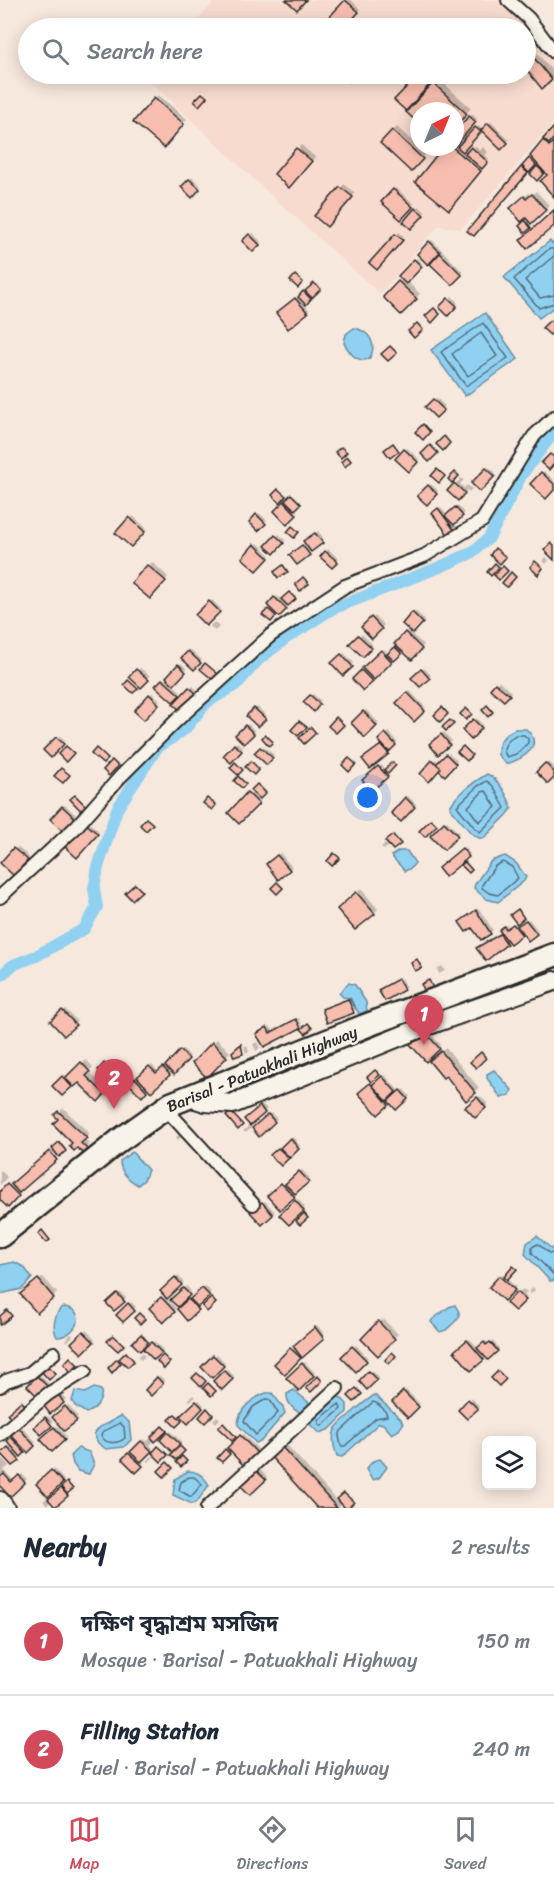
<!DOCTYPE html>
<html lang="en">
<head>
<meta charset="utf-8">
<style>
	body { margin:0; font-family:Sriracha,"Noto Sans Bengali",sans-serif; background:#f2f2f3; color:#1f2937 }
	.controls { position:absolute; right:18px; bottom:18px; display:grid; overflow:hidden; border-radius:9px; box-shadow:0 3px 15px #0003 }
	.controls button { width:54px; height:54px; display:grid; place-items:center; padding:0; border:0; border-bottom:2px solid #e0e1e3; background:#fff; color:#1f2937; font:30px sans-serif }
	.compass { position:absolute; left:410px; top:102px; width:54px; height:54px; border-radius:50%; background:#fff; box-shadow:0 3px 15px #0003; rotate:43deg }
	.you { position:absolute; left:368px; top:798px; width:21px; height:21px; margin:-15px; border:4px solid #fff; border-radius:50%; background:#1a73e8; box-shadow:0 0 0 9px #1a73e833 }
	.badge { display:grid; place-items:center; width:39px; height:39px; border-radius:50%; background:#d1495b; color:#fff; font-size:20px; font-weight:700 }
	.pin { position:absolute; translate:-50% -50px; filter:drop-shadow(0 2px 3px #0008) }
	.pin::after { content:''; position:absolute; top:32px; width:21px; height:18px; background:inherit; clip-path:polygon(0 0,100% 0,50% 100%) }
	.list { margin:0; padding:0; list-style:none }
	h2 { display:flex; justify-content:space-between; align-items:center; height:78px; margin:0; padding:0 24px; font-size:26px }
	h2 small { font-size:20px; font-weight:400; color:#747a83 }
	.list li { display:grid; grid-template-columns:39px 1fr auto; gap:18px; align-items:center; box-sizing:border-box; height:108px; padding:0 24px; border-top:2px solid #e0e1e3 }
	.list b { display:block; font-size:22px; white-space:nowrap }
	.list p { margin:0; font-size:20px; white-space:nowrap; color:#747a83 }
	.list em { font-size:20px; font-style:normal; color:#747a83 }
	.icon { flex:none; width:33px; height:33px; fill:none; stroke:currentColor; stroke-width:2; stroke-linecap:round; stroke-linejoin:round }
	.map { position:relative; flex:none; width:554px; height:1508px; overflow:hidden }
	.search { position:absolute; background:#fff; box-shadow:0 3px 15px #0003; left:18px; right:18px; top:18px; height:66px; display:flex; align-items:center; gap:15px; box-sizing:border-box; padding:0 21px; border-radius:33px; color:#747a83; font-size:22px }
	.sheet { height:294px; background:#fff }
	nav { display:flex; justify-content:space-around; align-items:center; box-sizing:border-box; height:84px; border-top:2px solid #e0e1e3; background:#fff; font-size:16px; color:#747a83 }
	nav a { display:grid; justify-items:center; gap:3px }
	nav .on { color:#d1495b }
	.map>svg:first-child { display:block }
	.built { fill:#f7dbcf; fill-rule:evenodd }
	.water { fill:#90d1f2; stroke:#688fa2; stroke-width:1.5 }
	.shadow { fill:#0003 }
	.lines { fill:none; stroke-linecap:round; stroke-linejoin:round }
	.shore { stroke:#536d7b; stroke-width:1.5 }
	.canal { stroke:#90d1f2; stroke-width:12 }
	.building { fill:#f7beaf; stroke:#2b2b2b; stroke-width:1.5 }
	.street-casing { stroke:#2b2b2b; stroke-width:16 }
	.secondary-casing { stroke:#2b2b2b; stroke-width:22 }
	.highway-casing { stroke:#2b2b2b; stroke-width:27 }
	.street { stroke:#f7f3e8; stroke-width:12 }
	.secondary { stroke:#f7f3e8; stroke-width:18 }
	.highway { stroke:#f7f3e8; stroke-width:22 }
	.labels { text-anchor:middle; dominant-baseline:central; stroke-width:5; stroke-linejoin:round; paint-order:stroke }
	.street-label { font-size:16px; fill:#2b2b2b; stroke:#f7f3e8 }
</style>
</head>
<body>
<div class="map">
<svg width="554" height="1508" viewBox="0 0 554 1508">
	<rect width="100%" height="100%" fill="#f7e8dd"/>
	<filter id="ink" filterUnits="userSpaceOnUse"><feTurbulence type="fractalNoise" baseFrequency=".0167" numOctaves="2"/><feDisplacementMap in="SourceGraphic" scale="12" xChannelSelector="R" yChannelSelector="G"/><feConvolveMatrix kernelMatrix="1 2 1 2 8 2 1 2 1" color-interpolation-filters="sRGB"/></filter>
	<g filter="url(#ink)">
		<!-- built -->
		<g class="built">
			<polygon points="215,0 345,0 319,28 267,28 261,23 257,27 252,24 249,28 191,28"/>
			<path d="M346,0H499L538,38L554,59V123L461,229L438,226L380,294L264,189L148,79L152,74H342L349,82L357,74H419L394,100L406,111L432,83L423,74H526V28H344L359,12ZM433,84L466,114L455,127V131L469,116L476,122L455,147H452L481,171L449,210L415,182L443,147H419V124L407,112ZM488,123L507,143L501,150L481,130ZM392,130L423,158L411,172L380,143ZM296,148L312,161L290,187L274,173ZM340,187L352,198L327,227L315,216ZM392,189L413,207L401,220L381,202Z"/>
		</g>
		<!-- water -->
		<g class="water">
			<polygon points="550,241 554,245 554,307 539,318 504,277"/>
			<polygon points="485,313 518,359 465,396 431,350"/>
			<path d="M354,328C370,331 378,345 369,359C356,363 350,353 344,343L346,334Z"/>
			<path d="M515,729H526C545,746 523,759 506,764L498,755C497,742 503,735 515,729Z"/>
			<path d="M487,774C500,780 507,795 512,808L508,814L484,838H479L471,833L450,808C452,797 477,780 487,774Z"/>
			<polygon points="399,851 407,851 415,863 411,868 405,871 391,856"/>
			<polygon points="505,856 516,863 526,877 524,881 498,902 486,899 474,888 475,884 491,861"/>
			<polygon points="349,983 355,985 366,1002 367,1011 360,1015 349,998 343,997 339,993"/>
			<polygon points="494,1070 512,1090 510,1095 501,1098 487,1078 487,1074"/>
			<path d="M132,1152L148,1170L144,1180L138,1185C129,1180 120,1172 120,1161Z"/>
			<polygon points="537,1236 554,1251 554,1281 550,1281 525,1254 527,1243"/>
			<polygon points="14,1262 24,1267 32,1278 22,1289 0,1294 0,1265"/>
			<polygon points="455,1305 459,1312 459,1318 446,1330 440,1332 431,1322 432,1320 449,1307"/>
			<path d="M65,1307C89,1311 75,1337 57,1337C52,1328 54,1316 61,1308Z"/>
			<path d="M94,1388L101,1390C103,1400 96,1410 86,1413L75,1406L72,1401L75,1391L85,1393Z"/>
			<path d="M294,1390L313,1406L304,1414C295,1412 286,1403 287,1394Z"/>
			<path d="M266,1393H272L283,1407L285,1413L262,1440L256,1443L238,1425C238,1409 253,1398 266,1393Z"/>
			<path d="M375,1395L401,1419L403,1424L399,1430L392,1434L383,1424L379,1423L342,1457L337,1456C334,1448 331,1436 336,1428C338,1424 370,1397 375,1395Z"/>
			<polygon points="337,1397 340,1397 347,1404 347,1412 330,1429 320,1433 308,1423 310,1419"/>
			<polygon points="121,1416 129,1422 131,1440 124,1447 106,1449 98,1443 94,1434 100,1427"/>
			<polygon points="78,1448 89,1452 94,1464 89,1474 78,1471 73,1464 71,1455"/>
			<polygon points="380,1459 387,1467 379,1478 372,1480 366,1469 373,1461"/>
			<path d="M188,1471C198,1471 204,1476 209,1485L197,1502L192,1504L173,1495L175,1479Z"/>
		</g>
		<!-- shadow -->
		<g class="shadow">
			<polygon points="347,0 351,0 360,9 343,28 321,28"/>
			<polygon points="256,22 260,26 265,22 272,28 251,28"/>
			<polygon points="531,46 554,73 554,76 542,87 526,67 526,50"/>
			<polygon points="421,74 430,74 435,78 406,109 396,100"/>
			<polygon points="439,79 471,108 455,125 455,111 419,111 419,122 409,112"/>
			<polygon points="158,95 187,119 168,142 155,99"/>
			<polygon points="472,114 477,119 457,141 461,145 478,126 482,129 465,148 469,151 475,146 480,151 483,147 488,152 485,155 489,159 454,203 445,147 455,147 455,133"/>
			<polygon points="491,122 509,140 501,148 483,130"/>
			<polygon points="397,127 426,154 411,170 382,143"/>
			<polygon points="554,129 554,137 552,139 554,142 554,195 548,175 545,170 537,178 529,171 478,231 469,231 530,159 540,168 542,167 532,156"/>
			<polygon points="301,145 315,157 293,182 276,174"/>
			<polygon points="192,177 201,186 192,195 183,187"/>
			<polygon points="344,184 355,193 331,222 341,188"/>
			<polygon points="396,188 414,204 401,218 383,202"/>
			<polygon points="536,191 549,205 529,223 531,226 525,231 521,226 529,219 512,209 529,193 531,196"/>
			<polygon points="419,206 425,212 411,227 405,222"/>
			<polygon points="399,232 404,237 377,268 372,263"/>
			<polygon points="253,233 261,242 253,250 244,241"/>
			<polygon points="432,240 463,272 452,283 419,254"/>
			<polygon points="417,258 423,264 407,281 420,294 401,313 385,297 403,278 400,276"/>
			<polygon points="315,283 320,288 305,304 309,310 289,327 278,313 304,292 306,293"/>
			<polygon points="452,296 458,303 448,314 441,307"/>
			<polygon points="436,398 445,406 436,416 427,407"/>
			<polygon points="407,448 419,459 409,470 397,459"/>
			<polygon points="489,467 496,473 480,489 473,483"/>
			<polygon points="544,471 554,480 554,488 532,484"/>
			<polygon points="461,478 464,480 460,484 464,488 467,485 472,489 469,492 466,490 458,499 449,491"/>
			<polygon points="431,484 438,491 427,503 420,496"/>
			<polygon points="293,494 301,502 295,508 298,512 287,523 276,511"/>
			<polygon points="458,506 464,513 453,523 457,527 450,533 434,513 441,507 447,516"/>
			<polygon points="259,513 267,520 258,529 251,522"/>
			<polygon points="133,516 147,529 131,545 117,533"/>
			<polygon points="318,531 324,539 297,563 293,553"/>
			<polygon points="279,534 285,540 274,552 267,546"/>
			<polygon points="258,543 270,555 257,569 244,558"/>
			<polygon points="328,549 339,559 332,566 322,557"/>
			<polygon points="546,557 549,560 546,564 543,561"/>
			<polygon points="152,562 168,577 150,597 133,583"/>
			<polygon points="290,592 295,597 279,615 277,613 271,620 265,615 271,607 269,605 277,596 282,600"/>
			<polygon points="212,600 221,609 206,624 198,615"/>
			<polygon points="415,611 425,620 411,634 424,645 412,658 403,650 363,689 354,679 384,649 389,654 398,645 396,644 410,629 404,623"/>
			<polygon points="375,616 384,625 372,636 363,627"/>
			<polygon points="214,622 219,627 215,631 210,626"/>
			<polygon points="362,634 373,645 363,655 351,644"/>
			<polygon points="191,650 202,660 194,668 183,658"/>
			<polygon points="344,653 354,663 343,674 334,663"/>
			<polygon points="181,663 187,669 173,684 181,692 173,700 158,686"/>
			<polygon points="140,668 150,676 141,686 131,677"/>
			<polygon points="424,668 431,675 421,685 414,678"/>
			<polygon points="499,681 511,692 504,699 492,688"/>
			<polygon points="193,686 199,692 182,710 175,704"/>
			<polygon points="410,691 426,708 414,719 398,703"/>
			<polygon points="152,693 160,700 144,718 136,711"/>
			<polygon points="313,694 321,701 313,710 305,702"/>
			<polygon points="257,707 267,716 258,725 248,716"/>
			<polygon points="366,710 379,723 365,736 353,723"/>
			<polygon points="476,718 483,725 471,737 464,730"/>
			<polygon points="248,724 255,731 244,742 237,735"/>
			<polygon points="389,732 397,742 389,750 390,751 364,760 384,744 380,740"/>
			<polygon points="444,732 452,741 438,753 431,744"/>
			<polygon points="60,736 65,741 51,756 45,750"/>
			<polygon points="237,742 243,748 231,761 225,756"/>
			<polygon points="263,746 274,755 267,763 256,753"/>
			<polygon points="449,753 457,761 444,774 439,768 422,774 435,759 440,763"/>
			<polygon points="393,762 395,764 387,772 389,774 373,789 365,780 381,765 386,770"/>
			<polygon points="549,762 554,767 554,776 538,772"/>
			<polygon points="259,784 266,791 258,799 260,801 239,822 230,813"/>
			<polygon points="408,796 416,804 401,820 393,813"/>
			<polygon points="65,805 78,817 65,831 52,819"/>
			<polygon points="447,821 459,833 444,848 432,836"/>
			<polygon points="88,822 99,831 77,856 66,846"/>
			<polygon points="395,835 400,842 393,848 390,845 384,850 381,848"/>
			<polygon points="17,847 29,857 14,874 2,863"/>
			<polygon points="465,847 470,854 445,875 440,868"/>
			<polygon points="280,853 292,867 279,878 268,864"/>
			<polygon points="361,889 378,909 374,913 343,905"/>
			<polygon points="479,909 493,930 481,938 473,926 463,920"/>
			<polygon points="519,910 524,917 516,923 519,926 529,919 538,931 536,933 523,932 506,943 480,946 503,932 501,930 507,925 509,928 518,921 512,915"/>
			<polygon points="442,966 445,971 439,974 437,969"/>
			<polygon points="401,978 406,987 386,999 383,988"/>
			<polygon points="351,997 356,1009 353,1011 323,1010"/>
			<polygon points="65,1009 77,1021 64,1034 52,1021"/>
			<polygon points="349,1016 352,1020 347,1024 344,1020"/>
			<polygon points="299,1018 302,1025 300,1027 264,1045 261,1032 270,1026 273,1031"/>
			<polygon points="429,1032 441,1045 426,1060 410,1042"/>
			<polygon points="217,1039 230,1052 207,1075 194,1063"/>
			<polygon points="257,1042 260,1048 256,1051 253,1044"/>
			<polygon points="247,1045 249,1052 246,1053 244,1047"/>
			<polygon points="446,1048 479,1088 466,1098 434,1057"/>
			<polygon points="183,1049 190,1056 174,1072 172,1070 151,1090 149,1087 142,1095 131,1084 152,1065 159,1072"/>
			<polygon points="86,1060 93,1067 89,1071 107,1090 98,1099 79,1081 62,1094 54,1086 65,1075 67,1078"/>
			<polygon points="107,1062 118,1072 111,1080 100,1070"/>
			<polygon points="377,1070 379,1073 372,1080 375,1084 385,1075 400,1092 403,1089 410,1096 396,1108 391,1101 378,1113 360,1093 373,1082 369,1077"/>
			<polygon points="480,1096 488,1104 475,1116 467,1107"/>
			<polygon points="263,1105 267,1109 250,1124 246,1119"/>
			<polygon points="63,1108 89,1133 84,1139 90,1144 83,1151 74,1143 56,1115"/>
			<polygon points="271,1113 277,1119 259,1134 254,1128"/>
			<polygon points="249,1126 251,1128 246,1133 243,1131"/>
			<polygon points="182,1132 184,1134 178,1140 176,1137"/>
			<polygon points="293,1137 300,1146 281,1164 272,1155"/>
			<polygon points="60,1142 66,1149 19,1191 21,1193 8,1206 0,1198 0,1193"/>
			<polygon points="0,1170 7,1177 0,1185"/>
			<polygon points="302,1170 310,1178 280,1208 269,1196"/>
			<polygon points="298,1199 305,1207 289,1223 281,1215"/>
			<polygon points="265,1201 275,1212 262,1223 253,1213"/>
			<polygon points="515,1267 516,1268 506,1278 516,1287 504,1299 491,1287 502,1275 505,1277"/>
			<polygon points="178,1276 184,1282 166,1298 177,1309 163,1321 151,1308 166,1295 162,1291"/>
			<polygon points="43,1277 57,1293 37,1311 26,1291"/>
			<polygon points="186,1286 191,1291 178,1305 172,1300"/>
			<polygon points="205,1286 211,1292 198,1304 200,1307 188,1319 179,1309"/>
			<polygon points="533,1287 535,1290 531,1294 529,1292"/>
			<polygon points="523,1289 527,1292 524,1295 527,1297 515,1309 508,1303"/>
			<polygon points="120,1292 126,1298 114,1309 108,1303"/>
			<polygon points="131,1302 136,1307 123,1320 118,1315"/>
			<polygon points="383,1319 398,1334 378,1354 363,1339"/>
			<polygon points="318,1326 325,1335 285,1373 276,1364"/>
			<polygon points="86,1330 95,1339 82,1352 73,1343"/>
			<polygon points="71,1334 73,1336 67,1342 65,1340"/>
			<polygon points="470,1339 478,1348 487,1341 489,1344 493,1341 499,1348 471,1369 456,1351"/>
			<polygon points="154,1341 163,1350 154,1358 145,1349"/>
			<polygon points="356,1345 368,1358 356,1370 343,1357"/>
			<polygon points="142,1353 145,1356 141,1360 138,1357"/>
			<polygon points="217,1354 225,1363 212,1376 203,1367"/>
			<polygon points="305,1362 315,1373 299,1389 289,1378"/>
			<polygon points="227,1369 234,1376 222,1388 215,1381"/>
			<polygon points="372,1370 378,1377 367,1388 361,1381"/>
			<polygon points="40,1375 51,1386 40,1397 29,1386"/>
			<polygon points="160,1376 165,1381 151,1394 147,1390"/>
			<polygon points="406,1390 420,1404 408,1416 394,1402"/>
			<polygon points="61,1393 66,1399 51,1412 46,1406"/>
			<polygon points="193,1395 195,1397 190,1401 188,1399"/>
			<polygon points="472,1398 479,1406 467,1417 460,1410"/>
			<polygon points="199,1400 204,1405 188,1422 183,1417 176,1425 171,1420 177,1414 181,1418"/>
			<polygon points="68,1405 78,1417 64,1429 54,1417"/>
			<polygon points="48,1416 53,1422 41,1433 36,1427"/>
			<polygon points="217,1416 220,1419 216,1423 213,1420"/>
			<polygon points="57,1426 67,1437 52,1450 42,1439"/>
			<polygon points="22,1427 36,1442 14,1464 3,1453 12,1445 9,1442 14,1436 13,1435"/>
			<polygon points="164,1427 166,1429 150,1445 153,1448 141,1460 144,1463 136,1471 124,1459 144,1439 146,1442"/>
			<polygon points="170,1431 181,1441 172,1450 162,1439"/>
			<polygon points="243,1434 258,1449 244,1464 231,1450 222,1460 219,1458"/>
			<polygon points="286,1444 337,1501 345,1493 353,1501 346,1508 343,1503 338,1508 319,1508 273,1457"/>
			<polygon points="160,1447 167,1454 161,1460 156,1454 149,1462 147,1461"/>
			<polygon points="532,1450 536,1455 532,1458"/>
			<polygon points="0,1456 9,1466 4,1470 14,1481 22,1474 27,1479 10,1495 0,1484"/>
			<polygon points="256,1465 267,1477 250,1493"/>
			<polygon points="54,1469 64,1480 48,1495 38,1484"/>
			<polygon points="68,1483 72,1487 56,1505 52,1500 47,1505 43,1501 47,1498 49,1500"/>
		</g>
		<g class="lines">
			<!-- shore -->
			<g class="shore">
				<polyline points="554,249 549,249 514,279 539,308 554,303"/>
				<polyline points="554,256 525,280 540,298 554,295"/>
				<polygon points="483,323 508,358 466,386 441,352"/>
				<polygon points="481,333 497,356 468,376 452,354"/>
				<path d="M516,735H524L528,739V743L516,754L507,757L504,752C504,744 508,739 516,735Z"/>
				<polygon points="487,781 493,786 505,808 480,832 475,828 457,806 478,786"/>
				<polygon points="486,791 496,807 479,822 468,807 482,792"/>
				<polygon points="503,862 512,867 518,878 498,895 489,893 482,888 482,885 495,866"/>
				<polyline points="554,1254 549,1253 538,1244 532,1247 532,1253 554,1275"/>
				<polygon points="266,1399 270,1400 278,1413 256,1435 244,1421 253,1407"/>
				<path d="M373,1402C378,1403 387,1411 387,1416L376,1418L345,1446H341L339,1436L341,1431Z"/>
				<polygon points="339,1404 341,1409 322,1426 319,1425 319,1420"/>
				<path d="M120,1423L124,1427L125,1438C118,1444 105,1445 101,1435L104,1431Z"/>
				<polygon points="189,1477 194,1477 202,1484 191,1497 179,1490 181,1482"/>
			</g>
			<!-- canal -->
			<polyline class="canal" points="0,976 13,965 36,956 84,929 97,907 94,889 98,867 117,809 157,748 185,729 207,702 237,684 258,660 285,639 332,609 440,567 471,553 489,538 522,474 554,432"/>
		</g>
		<!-- building -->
		<g class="building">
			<polygon points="286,0 306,0 297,10"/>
			<polygon points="345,0 359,12 344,28 319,28"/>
			<polygon points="261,23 267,28 248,28 252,24 257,27"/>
			<polygon points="526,48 552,80 542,89 526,69"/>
			<polygon points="341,74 357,74 349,82"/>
			<polygon points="419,74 423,74 432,82 406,111 394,100"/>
			<polygon points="433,83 467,114 455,127 455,111 419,111 419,124 406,112"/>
			<polygon points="202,93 207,97 199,106 194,101"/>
			<polygon points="154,98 184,124 164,148 133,122"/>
			<polygon points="469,116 476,122 455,146 455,131"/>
			<polygon points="488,123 508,143 501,150 481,130"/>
			<polygon points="475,127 481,132 463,152 457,147"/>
			<polygon points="554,127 554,138 549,144 543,139"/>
			<polygon points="392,130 423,159 411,172 380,143"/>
			<polygon points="543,140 549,146 554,142 554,197 540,181 547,175 530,156"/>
			<polygon points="443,147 452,147 481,171 449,210 415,182"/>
			<polygon points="471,147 488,162 482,169 465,154"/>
			<polygon points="296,148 312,161 289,188 274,174"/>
			<polygon points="529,158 536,165 529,173 522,166"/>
			<polygon points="537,166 544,173 537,181 530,174"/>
			<polygon points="521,167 528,173 474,236 467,231"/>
			<polygon points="189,179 200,189 192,198 181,187"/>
			<polygon points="340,187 353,197 327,227 314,216"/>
			<polygon points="393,189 413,207 401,220 381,202"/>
			<polygon points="532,194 546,210 531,224 526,218 521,222 510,208 524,196 526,199"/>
			<polygon points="415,208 424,215 411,229 403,222"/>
			<polygon points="554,210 554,226 527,249 520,240"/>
			<polygon points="525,220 531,228 525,233 519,226"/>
			<polygon points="249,234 260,245 253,252 242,241"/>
			<polygon points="395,234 403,240 377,270 369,263"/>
			<polygon points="429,241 440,252 428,265 417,254"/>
			<polygon points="440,253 462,275 452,285 430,264"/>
			<polygon points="414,259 422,267 406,284 398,276"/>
			<polygon points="295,275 303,282 298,288 290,281"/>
			<polygon points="398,281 417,299 401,315 383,297"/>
			<polygon points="314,283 321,289 312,298 305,291"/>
			<polygon points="303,291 311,299 306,305 298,297"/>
			<polygon points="295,298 308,313 288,329 276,313"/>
			<polygon points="448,298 457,306 448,316 439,307"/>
			<polygon points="434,308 440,314 432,323 425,316"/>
			<polygon points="550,320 554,324 554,331 550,335 542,328"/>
			<polygon points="417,323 423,330 414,338 408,331"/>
			<polygon points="390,346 397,353 388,361 381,354"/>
			<polygon points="433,399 444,410 436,418 425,407"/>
			<polygon points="423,424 430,432 423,440 415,432"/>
			<polygon points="444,436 450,443 443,451 436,444"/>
			<polygon points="393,443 399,451 390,458 384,450"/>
			<polygon points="430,445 438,453 429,462 421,454"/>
			<polygon points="341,447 347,452 341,458 335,452"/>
			<polygon points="404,449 418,462 409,472 395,459"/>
			<polygon points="550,454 554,457 554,464 549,470 541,463"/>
			<polygon points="347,456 351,461 345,467 341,462"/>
			<polygon points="486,468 495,476 480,492 471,483"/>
			<polygon points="437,469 445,476 439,483 431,476"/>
			<polygon points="455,472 459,476 452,483 448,479"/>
			<polygon points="541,472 554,484 554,490 546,499 530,484"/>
			<polygon points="454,483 465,493 458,501 447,491"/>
			<polygon points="428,485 437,494 427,505 417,496"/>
			<polygon points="278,489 286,496 280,503 272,495"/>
			<polygon points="291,494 301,504 295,510 285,500"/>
			<polygon points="284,501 297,515 287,525 274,511"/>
			<polygon points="455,507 463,516 454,525 445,516"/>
			<polygon points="438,508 455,531 449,536 432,513"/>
			<polygon points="256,514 266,524 258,531 249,522"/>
			<polygon points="129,517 145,532 131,547 115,533"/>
			<polygon points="292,526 299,532 294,538 287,532"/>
			<polygon points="315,533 323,543 311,552 303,541"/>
			<polygon points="275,535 284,543 274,554 265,546"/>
			<polygon points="551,543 554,546 554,560 544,550"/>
			<polygon points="254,544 269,558 257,571 242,558"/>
			<polygon points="302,545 310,555 297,565 289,555"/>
			<polygon points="495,548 506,557 500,564 490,555"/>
			<polygon points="325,551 338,562 332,568 320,557"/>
			<polygon points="535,561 543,568 538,575 530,567"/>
			<polygon points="495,563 499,567 491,576 487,572"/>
			<polygon points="147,565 166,581 150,599 131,583"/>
			<polygon points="283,565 288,572 278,578 274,572"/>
			<polygon points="503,566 508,571 499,580 494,575"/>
			<polygon points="511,572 516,577 507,587 502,583"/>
			<polygon points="303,577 309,584 300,591 295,584"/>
			<polygon points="289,592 296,599 288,606 281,599"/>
			<polygon points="274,597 287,609 279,617 267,605"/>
			<polygon points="209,601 220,612 206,626 195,615"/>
			<polygon points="268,609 276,616 271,622 262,615"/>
			<polygon points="412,612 423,623 413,634 402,624"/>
			<polygon points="371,617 382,629 372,639 361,627"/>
			<polygon points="405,632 422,649 412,660 394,644"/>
			<polygon points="358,635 372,648 363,657 349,644"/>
			<polygon points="395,647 402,654 394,661 387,654"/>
			<polygon points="381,650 392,662 374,680 362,668"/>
			<polygon points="188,651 201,663 194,670 181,658"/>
			<polygon points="341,654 353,667 343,676 331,663"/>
			<polygon points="205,663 218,674 213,680 200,669"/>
			<polygon points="178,664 186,672 174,685 166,677"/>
			<polygon points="136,669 149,680 141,688 129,677"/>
			<polygon points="421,669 430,679 420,687 411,678"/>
			<polygon points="361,670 373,682 363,691 352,679"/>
			<polygon points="162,679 180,695 173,702 155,686"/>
			<polygon points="128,680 138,689 133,693 124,685"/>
			<polygon points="495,683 510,695 504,701 490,689"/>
			<polygon points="189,687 198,695 182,712 173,704"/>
			<polygon points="407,692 425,711 414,722 396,703"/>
			<polygon points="149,694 159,704 144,720 134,711"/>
			<polygon points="310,695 320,704 314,712 303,702"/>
			<polygon points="487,705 493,712 488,717 482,710"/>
			<polygon points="442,707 448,714 440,722 434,715"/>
			<polygon points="254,708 266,719 258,727 246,716"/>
			<polygon points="466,708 472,714 466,720 460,714"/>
			<polygon points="363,711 377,726 365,738 351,723"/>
			<polygon points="336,717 344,725 336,733 328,726"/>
			<polygon points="473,719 482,728 471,740 462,730"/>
			<polygon points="450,720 454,724 446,731 442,727"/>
			<polygon points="299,721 307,727 298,736 291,730"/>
			<polygon points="245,725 254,734 244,744 235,735"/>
			<polygon points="311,727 316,733 304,744 299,738"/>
			<polygon points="385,733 396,745 389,752 378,740"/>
			<polygon points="265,734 273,742 269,746 262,738"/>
			<polygon points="441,734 450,745 438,755 429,744"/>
			<polygon points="56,737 64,744 51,758 43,750"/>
			<polygon points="234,744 242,751 231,763 223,756"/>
			<polygon points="381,745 389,754 370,769 362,759"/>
			<polygon points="66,746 74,753 66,762 58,754"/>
			<polygon points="463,746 472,755 467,761 457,752"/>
			<polygon points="260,747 273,758 267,765 254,753"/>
			<polygon points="96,748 108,759 103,764 91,754"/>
			<polygon points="446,754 456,764 445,776 434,766"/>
			<polygon points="349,758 356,764 349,772 342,765"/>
			<polygon points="112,760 118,766 109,776 103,770"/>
			<polygon points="432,760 441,768 429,782 420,774"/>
			<polygon points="251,761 259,769 254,775 245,767"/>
			<polygon points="235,762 243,770 238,775 230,768"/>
			<polygon points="392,762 396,765 388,774 384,770"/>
			<polygon points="545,763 554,772 554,778 548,784 536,772"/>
			<polygon points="378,766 388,777 372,791 362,780"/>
			<polygon points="61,768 70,775 63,783 54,776"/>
			<polygon points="238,776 246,784 242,788 234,781"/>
			<polygon points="257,784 266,793 260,799 251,790"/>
			<polygon points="247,792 259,804 239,824 228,813"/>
			<polygon points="75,795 89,809 84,814 70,799"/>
			<polygon points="405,797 415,807 401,822 391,813"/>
			<polygon points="207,798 216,805 212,810 203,803"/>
			<polygon points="62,806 77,820 65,833 50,819"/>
			<polygon points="146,818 153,824 146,831 140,825"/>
			<polygon points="431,819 437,825 425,837 419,831"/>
			<polygon points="444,822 458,836 444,850 430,836"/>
			<polygon points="85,823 98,834 77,858 64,846"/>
			<polygon points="393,835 401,844 393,850 385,841"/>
			<polygon points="13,848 28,860 14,876 0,863"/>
			<polygon points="462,848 469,857 445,877 438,868"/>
			<polygon points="334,853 340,858 332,866 327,861"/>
			<polygon points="277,855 290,870 278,880 266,864"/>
			<polygon points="465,862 472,870 469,873 461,865"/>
			<polygon points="277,882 283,888 277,894 271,888"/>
			<polygon points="135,884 142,891 132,900 125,893"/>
			<polygon points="356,892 375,914 355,930 337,909"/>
			<polygon points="518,909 524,918 517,924 510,915"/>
			<polygon points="476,910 491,934 481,940 472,928 466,932 459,922"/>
			<polygon points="526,920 537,934 528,941 517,926"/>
			<polygon points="513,924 522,935 510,944 499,930 504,926 506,929"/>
			<polygon points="500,934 507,944 486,961 476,948"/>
			<polygon points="417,959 422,968 415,971 411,963"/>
			<polygon points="398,979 404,990 385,1001 378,990"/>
			<polygon points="429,980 434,990 426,993 421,984"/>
			<polygon points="348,999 354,1013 327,1023 322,1009"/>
			<polygon points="62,1010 76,1025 64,1036 50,1021"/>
			<polygon points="296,1019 301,1028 264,1047 256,1034 267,1027 270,1033"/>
			<polygon points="308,1023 312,1028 306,1034 301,1029"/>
			<polygon points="426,1033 440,1049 426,1062 408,1042 414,1036 417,1040"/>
			<polygon points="212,1042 227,1057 207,1078 192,1063"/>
			<polygon points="241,1044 243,1054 234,1057 232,1052"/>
			<polygon points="180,1050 189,1059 174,1075 165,1066"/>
			<polygon points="441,1051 476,1093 466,1101 446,1076 443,1078 429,1061"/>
			<polygon points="481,1052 486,1058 476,1068 470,1062"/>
			<polygon points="81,1062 90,1072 86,1076 105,1094 98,1102 79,1083 74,1087 65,1078"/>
			<polygon points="104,1063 117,1075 111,1082 98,1070"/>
			<polygon points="149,1066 156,1073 163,1067 170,1075 151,1092 137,1077"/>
			<polygon points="375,1070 380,1075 371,1082 367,1077"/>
			<polygon points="62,1076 72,1087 62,1096 52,1086"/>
			<polygon points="382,1076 396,1092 387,1101 372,1085"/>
			<polygon points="135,1078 147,1091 142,1097 129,1084"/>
			<polygon points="370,1083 389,1105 378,1115 358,1093"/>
			<polygon points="400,1090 408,1099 396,1110 388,1101"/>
			<polygon points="477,1097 486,1108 475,1118 465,1107"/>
			<polygon points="260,1106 265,1113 250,1126 244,1119"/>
			<polygon points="58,1111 87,1138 81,1143 87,1149 83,1153 77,1148 74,1151 69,1146 72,1143 53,1124 58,1119 54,1115"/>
			<polygon points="231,1112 243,1125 238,1130 226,1116"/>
			<polygon points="268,1114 275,1122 259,1137 252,1128"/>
			<polygon points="290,1138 299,1149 290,1158 280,1148"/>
			<polygon points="59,1142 66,1151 59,1157 52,1148"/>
			<polygon points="278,1148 289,1158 281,1166 270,1155"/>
			<polygon points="49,1151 57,1160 19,1193 11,1184"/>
			<polygon points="299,1171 309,1182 295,1194 285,1184"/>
			<polygon points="281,1183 295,1197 280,1210 267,1196"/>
			<polygon points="7,1184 19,1196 8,1208 0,1200 0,1191"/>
			<polygon points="295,1200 304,1211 289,1225 279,1215"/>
			<polygon points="262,1202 273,1215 262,1225 250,1212"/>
			<polygon points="304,1213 308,1218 300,1225 296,1221"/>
			<polygon points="42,1230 50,1240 46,1243 38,1234"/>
			<polygon points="513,1266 517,1269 507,1280 504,1277"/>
			<polygon points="499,1276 515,1290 504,1301 489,1287"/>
			<polygon points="175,1277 182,1285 167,1299 160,1291"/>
			<polygon points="38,1279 54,1298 37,1313 20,1294"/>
			<polygon points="183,1288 190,1295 178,1307 170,1300"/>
			<polygon points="202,1288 210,1296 198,1307 190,1299"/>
			<polygon points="517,1292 526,1300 515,1311 506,1303"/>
			<polygon points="117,1293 125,1302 114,1311 106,1303"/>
			<polygon points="161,1297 175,1312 163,1323 149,1308"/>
			<polygon points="211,1298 216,1303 207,1312 202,1306"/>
			<polygon points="188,1299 199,1310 187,1321 177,1309"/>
			<polygon points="128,1303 135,1311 123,1322 116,1315"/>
			<polygon points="7,1310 12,1316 0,1325 0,1316"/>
			<polygon points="139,1313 145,1319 140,1324 134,1318"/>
			<polygon points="378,1321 395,1339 378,1356 361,1339"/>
			<polygon points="315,1327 324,1339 302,1358 293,1346"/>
			<polygon points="83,1331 94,1342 82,1354 71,1343"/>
			<polygon points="141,1334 148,1342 140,1351 132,1343"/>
			<polygon points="113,1335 124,1345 118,1351 107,1341"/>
			<polygon points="467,1340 484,1360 471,1371 454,1351"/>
			<polygon points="151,1342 162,1353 154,1360 143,1349"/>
			<polygon points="484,1342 486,1345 490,1342 498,1351 488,1360 477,1348"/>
			<polygon points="352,1346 367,1361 356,1372 341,1357"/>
			<polygon points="290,1348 301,1358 285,1375 274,1364"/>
			<polygon points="126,1352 134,1361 128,1367 119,1359"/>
			<polygon points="392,1352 396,1356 389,1364 385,1360"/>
			<polygon points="163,1355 170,1362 164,1369 157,1361"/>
			<polygon points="213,1355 224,1366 212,1378 201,1367"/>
			<polygon points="70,1357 78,1365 71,1372 64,1364"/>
			<polygon points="117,1359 121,1363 112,1373 108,1368"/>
			<polygon points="302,1363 314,1376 299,1391 286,1378"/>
			<polygon points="47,1365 56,1373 49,1380 41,1371"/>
			<polygon points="224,1370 233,1379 222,1390 213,1381"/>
			<polygon points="368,1371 377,1380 367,1390 359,1381"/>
			<polygon points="498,1371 506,1379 499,1386 491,1378"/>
			<polygon points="197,1373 206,1381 201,1387 192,1378"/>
			<polygon points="37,1376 50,1389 40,1399 27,1386"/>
			<polygon points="318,1376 322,1381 311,1392 306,1388"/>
			<polygon points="157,1377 163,1384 151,1396 145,1390"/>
			<polygon points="208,1383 216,1391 211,1396 203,1388"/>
			<polygon points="356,1388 362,1394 354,1402 348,1396"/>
			<polygon points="403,1391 419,1407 408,1418 392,1402"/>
			<polygon points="58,1394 64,1403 50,1414 44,1406"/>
			<polygon points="468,1399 478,1409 467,1419 458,1410"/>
			<polygon points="21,1401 27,1407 13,1420 7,1414"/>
			<polygon points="196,1401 203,1408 188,1424 180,1416"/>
			<polygon points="65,1406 77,1421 64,1431 52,1417"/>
			<polygon points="207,1408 213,1415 205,1423 199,1417"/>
			<polygon points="175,1414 182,1421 176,1427 169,1420"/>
			<polygon points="45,1417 52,1426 41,1435 34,1427"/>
			<polygon points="223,1423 236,1437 232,1441 218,1428"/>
			<polygon points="162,1426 167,1431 155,1442 151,1437"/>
			<polygon points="54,1427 65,1440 52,1452 40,1439"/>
			<polygon points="19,1428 35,1446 28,1453 11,1435"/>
			<polygon points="167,1432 180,1444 172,1452 160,1440"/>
			<polygon points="240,1435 257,1453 244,1466 227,1448"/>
			<polygon points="11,1437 25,1453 21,1457 7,1441"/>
			<polygon points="141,1441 152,1451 141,1462 130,1452"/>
			<polygon points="158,1446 168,1455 161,1462 152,1453"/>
			<polygon points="180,1446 185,1451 176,1460 170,1455"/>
			<polygon points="8,1447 20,1461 13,1466 1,1453"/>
			<polygon points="282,1447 337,1508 317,1508 271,1457"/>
			<polygon points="225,1449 230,1454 222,1462 217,1458"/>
			<polygon points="128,1453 143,1466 136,1473 122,1459"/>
			<polygon points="182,1456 187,1461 181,1467 176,1462"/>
			<polygon points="167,1462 173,1468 164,1477 158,1471"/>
			<polygon points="252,1467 266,1480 250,1495 237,1482"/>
			<polygon points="51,1470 63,1483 48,1497 36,1484"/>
			<polygon points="4,1474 11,1482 19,1475 25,1483 10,1497 0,1486 0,1477"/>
			<polygon points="67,1482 73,1489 67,1494 61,1487"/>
			<polygon points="61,1488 68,1496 55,1507 48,1499"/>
			<polygon points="344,1493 354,1502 348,1508 345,1508 337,1499"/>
		</g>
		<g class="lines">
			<defs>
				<g id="street">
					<polyline points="508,0 529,19 554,52"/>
					<polyline points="0,897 75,828 121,776 177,720 271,635 345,586 424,556 482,521 534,436 554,417"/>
					<polyline points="165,1108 253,1204"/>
					<polyline points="0,1386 6,1381 30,1373 54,1353"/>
					<polyline points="0,1435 48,1394 85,1371"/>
					<polyline points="207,1508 337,1388"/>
				</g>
				<g id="secondary">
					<polyline points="186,1096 205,1102 233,1104 426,1026 554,981"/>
					<polyline points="0,1501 5,1508"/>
				</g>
				<polyline id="highway" points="0,1236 120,1140 171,1104 365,1026 554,955"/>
			</defs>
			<!-- street casing -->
			<use href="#street" class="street-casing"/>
			<!-- secondary casing -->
			<use href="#secondary" class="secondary-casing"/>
			<!-- highway casing -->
			<use href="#highway" class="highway-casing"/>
			<!-- street -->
			<use href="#street" class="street"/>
			<!-- secondary -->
			<use href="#secondary" class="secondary"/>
			<!-- highway -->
			<use href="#highway" class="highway"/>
		</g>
	</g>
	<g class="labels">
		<!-- street labels -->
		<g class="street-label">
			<text transform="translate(262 1069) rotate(-22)">Barisal - Patuakhali Highway</text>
		</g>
	</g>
</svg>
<div class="controls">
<button><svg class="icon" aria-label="layers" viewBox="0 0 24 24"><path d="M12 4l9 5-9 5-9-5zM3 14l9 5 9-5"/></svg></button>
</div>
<svg class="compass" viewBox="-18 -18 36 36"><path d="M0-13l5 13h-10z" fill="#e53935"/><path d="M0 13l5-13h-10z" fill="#747a83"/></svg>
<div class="you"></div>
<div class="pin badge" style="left:424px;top:1045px">1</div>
<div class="pin badge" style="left:114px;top:1109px">2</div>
<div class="search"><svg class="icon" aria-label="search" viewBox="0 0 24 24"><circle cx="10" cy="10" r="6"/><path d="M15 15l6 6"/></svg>Search here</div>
</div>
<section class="sheet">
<h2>Nearby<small>2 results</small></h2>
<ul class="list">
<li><span class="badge">1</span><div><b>দক্ষিণ বৃদ্ধাশ্রম মসজিদ</b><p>Mosque · Barisal - Patuakhali Highway</p></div><em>150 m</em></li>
<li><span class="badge">2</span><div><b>Filling Station</b><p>Fuel · Barisal - Patuakhali Highway</p></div><em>240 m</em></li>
</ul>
</section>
<nav>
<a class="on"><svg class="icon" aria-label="map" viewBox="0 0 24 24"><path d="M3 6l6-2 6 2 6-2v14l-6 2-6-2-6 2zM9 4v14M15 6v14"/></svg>Map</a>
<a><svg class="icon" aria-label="directions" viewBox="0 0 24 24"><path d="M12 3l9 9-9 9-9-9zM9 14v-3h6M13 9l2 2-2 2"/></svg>Directions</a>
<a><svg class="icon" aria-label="saved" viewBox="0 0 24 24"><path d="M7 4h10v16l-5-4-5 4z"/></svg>Saved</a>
</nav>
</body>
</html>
